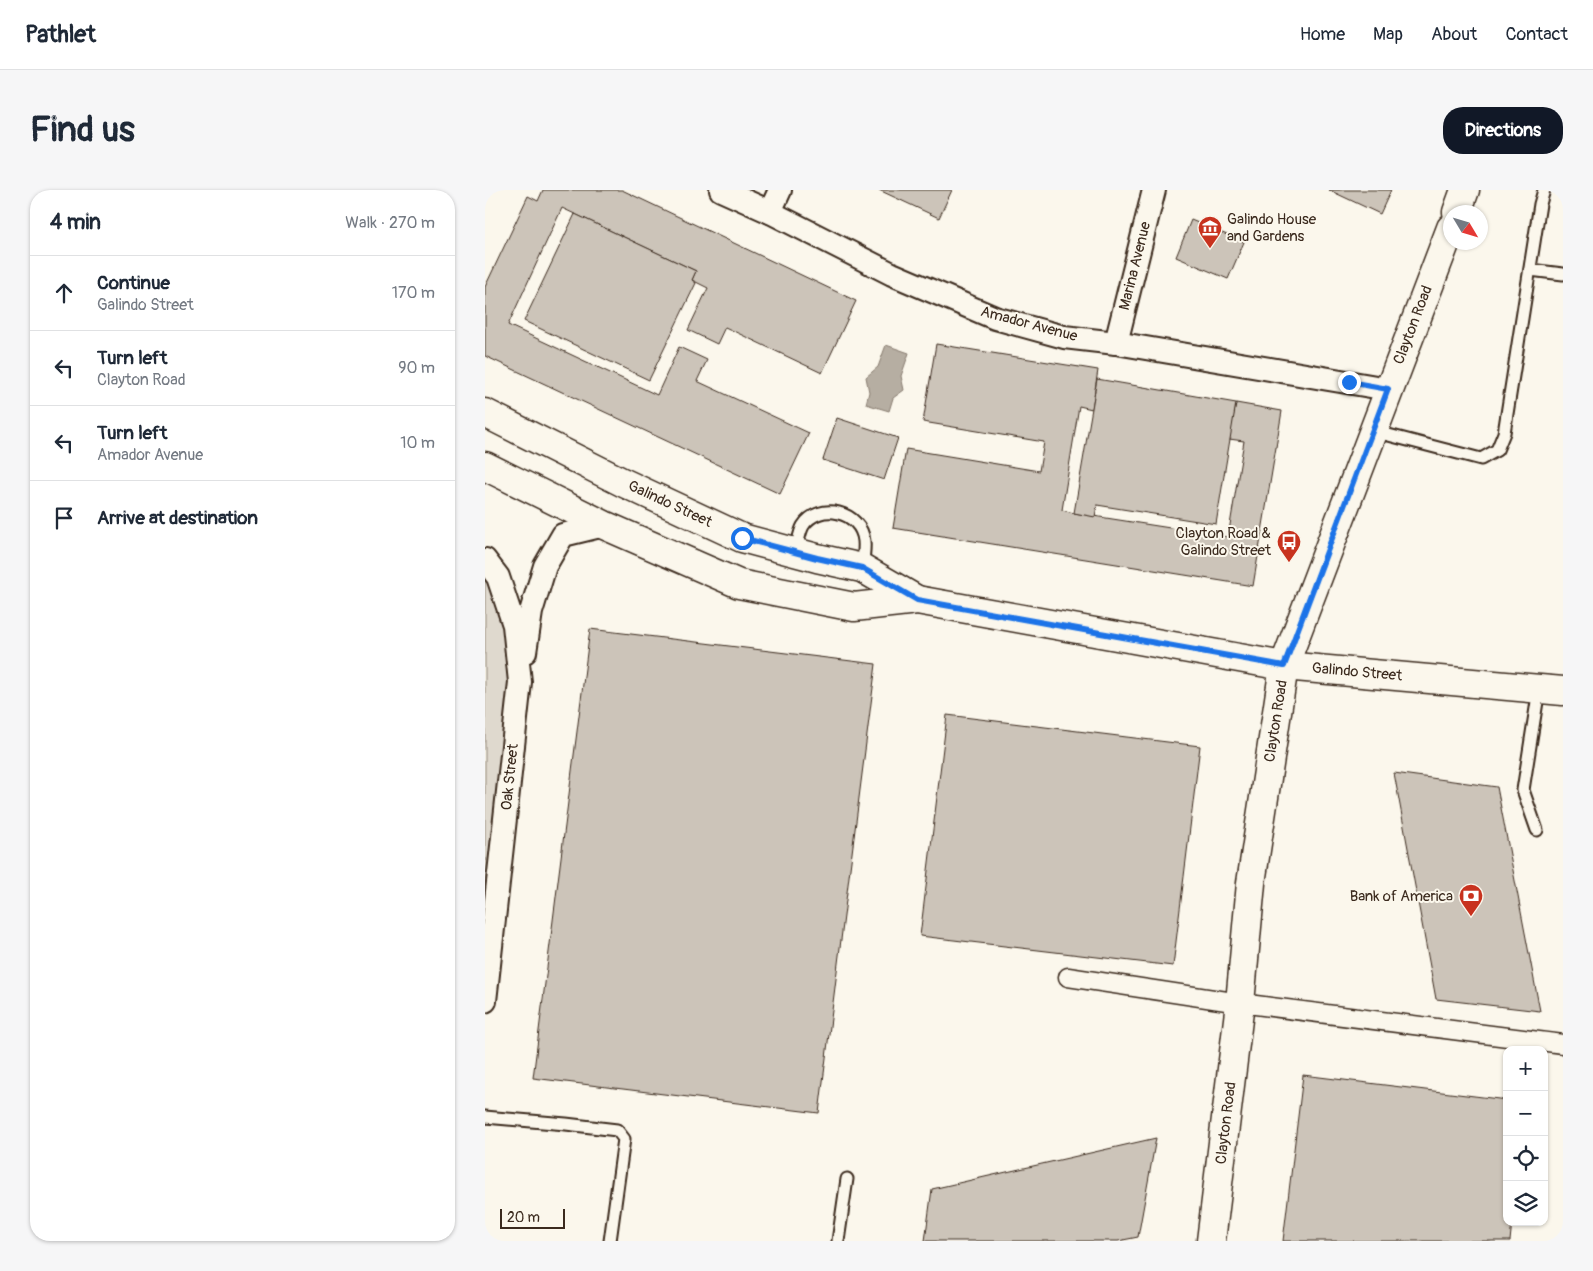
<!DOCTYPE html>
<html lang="en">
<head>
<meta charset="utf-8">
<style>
	body { margin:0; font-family:Pangolin,sans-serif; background:#f6f6f7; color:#1f2937 }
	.controls { position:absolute; right:15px; bottom:15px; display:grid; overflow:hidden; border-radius:10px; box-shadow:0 1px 4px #0004 }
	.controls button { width:45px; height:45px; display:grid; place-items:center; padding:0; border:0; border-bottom:1px solid #e0e1e3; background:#fff; color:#1f2937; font:25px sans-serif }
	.compass { position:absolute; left:958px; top:15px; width:45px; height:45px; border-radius:50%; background:#fff; box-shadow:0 1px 4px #0004; rotate:128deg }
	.scale { position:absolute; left:15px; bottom:12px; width:65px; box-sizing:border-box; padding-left:5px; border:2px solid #3b2a1e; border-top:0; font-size:14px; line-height:18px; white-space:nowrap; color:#3b2a1e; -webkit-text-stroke:4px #fbf7ec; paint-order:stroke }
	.stop { position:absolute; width:15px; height:15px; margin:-11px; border:4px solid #1a73e8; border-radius:50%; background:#fff }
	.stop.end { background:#1a73e8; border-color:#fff; box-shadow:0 1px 5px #0008 }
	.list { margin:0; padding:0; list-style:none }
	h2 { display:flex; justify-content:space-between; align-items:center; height:65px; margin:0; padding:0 20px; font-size:21px }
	h2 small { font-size:16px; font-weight:400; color:#747a83 }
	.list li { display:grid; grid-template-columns:32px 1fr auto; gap:15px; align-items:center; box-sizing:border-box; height:75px; padding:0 20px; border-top:1px solid #e0e1e3 }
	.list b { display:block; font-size:19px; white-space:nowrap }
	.list p { margin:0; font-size:16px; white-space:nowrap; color:#747a83 }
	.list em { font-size:16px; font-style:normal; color:#747a83 }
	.icon { flex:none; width:28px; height:28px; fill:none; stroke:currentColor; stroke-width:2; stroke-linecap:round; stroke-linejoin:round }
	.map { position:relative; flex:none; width:1078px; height:1051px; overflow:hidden; border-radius:20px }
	header { display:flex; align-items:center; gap:30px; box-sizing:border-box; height:70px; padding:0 25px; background:#fff; border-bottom:1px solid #e0e1e3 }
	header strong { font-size:24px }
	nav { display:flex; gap:28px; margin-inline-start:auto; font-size:18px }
	.intro { display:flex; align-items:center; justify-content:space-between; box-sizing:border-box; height:120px; padding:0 30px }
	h1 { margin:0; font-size:35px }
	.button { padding:12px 22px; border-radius:20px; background:#111827; color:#fff; font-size:18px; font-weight:700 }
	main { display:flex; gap:30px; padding:0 30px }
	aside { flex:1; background:#fff; border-radius:20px; box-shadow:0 1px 4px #0004 }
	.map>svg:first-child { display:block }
	.green { fill:#dfd9ce; stroke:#8d8276 }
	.water { fill:#b6aea2; stroke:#85796d }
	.building { fill:#ccc4b9; stroke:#3b2a1e }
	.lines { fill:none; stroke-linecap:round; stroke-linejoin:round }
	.service-casing { stroke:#3b2a1e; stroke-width:15 }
	.pedestrian-casing { stroke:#3b2a1e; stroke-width:21 }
	.minor-casing { stroke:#3b2a1e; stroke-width:26 }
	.secondary-casing { stroke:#3b2a1e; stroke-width:31 }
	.primary-casing { stroke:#3b2a1e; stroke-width:31 }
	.service { stroke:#fbf7ec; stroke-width:11 }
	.pedestrian { stroke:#fbf7ec; stroke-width:18 }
	.minor { stroke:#fbf7ec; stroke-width:22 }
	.secondary { stroke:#fbf7ec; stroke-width:28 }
	.primary { stroke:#fbf7ec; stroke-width:28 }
	.route { stroke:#1a73e8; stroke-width:6 }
	.labels { text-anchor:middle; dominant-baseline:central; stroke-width:4; stroke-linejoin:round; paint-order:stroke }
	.poi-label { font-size:15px; fill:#3b2a1e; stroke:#fbf7ec; text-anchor:end }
	.street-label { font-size:15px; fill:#3b2a1e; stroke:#fbf7ec }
</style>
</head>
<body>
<header>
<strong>Pathlet</strong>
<nav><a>Home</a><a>Map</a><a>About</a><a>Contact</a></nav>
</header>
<div class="intro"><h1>Find us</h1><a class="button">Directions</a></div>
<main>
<aside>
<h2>4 min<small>Walk · 270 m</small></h2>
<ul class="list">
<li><svg class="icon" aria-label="ahead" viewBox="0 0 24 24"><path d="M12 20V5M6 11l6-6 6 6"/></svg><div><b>Continue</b><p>Galindo Street</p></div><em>170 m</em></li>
<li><svg class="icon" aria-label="left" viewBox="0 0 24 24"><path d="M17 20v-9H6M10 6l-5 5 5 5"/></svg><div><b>Turn left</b><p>Clayton Road</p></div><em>90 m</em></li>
<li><svg class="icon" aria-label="left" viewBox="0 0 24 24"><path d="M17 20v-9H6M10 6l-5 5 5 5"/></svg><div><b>Turn left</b><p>Amador Avenue</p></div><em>10 m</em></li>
<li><svg class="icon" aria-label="arrive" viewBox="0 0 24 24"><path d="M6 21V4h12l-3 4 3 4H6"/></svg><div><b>Arrive at destination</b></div></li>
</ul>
</aside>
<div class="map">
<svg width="1078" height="1051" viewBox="0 0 1078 1051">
	<rect width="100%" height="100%" fill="#fbf7ec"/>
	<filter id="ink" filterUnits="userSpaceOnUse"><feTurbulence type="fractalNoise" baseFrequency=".02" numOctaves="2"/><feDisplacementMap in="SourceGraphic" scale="10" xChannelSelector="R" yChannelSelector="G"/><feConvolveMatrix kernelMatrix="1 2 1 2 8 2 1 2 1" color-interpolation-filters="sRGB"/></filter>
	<g filter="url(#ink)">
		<!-- green -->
		<polygon class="green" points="0,370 35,492 0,744"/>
		<!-- water -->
		<polygon class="water" points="401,155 424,163 416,186 419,200 408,208 404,221 381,214 384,202 381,187 393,177"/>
		<!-- building -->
		<g class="building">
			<polygon points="58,0 137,0 371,111 337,183 240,137 232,154 203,140 223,98 207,90 211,81 77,18 23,135 172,205 194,157 222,170 212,191 324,243 295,304 0,166 0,97 43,6 53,11"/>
			<polygon points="394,0 467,0 454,28"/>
			<polygon points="844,0 906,0 895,24"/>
			<polygon points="90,24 211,81 207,90 211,93 164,190 39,131"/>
			<polygon points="706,30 759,52 743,89 691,67"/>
			<polygon points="451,154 613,180 607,219 594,216 577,320 589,323 743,347 759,251 744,249 751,213 797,221 768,396 408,338 421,259 554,281 559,252 438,232"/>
			<polygon points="612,189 751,213 731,334 612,315 610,327 589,323"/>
			<polygon points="352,228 413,248 399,290 338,270"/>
			<polygon points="105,439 391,474 334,923 48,888"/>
			<polygon points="462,525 715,556 688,776 435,746"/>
			<polygon points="909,583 1012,597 1055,821 951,809"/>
			<polygon points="818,885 1022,910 1022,1032 1027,1032 1025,1051 798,1051"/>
			<polygon points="671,948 653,1047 633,1051 440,1051 447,999"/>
		</g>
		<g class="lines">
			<defs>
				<g id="service">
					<polyline points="1045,80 1078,84"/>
					<polyline points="888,241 996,269 1012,260 1019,243 1055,14 1059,0"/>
					<path d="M310,362C313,355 314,343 318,336C334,311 376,321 379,351C380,360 378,370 377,378"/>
					<polyline points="1052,640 1038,600 1054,499"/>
					<polyline points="0,927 81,934 132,940 139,949 125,1051"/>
					<polyline points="353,1051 362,989"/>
				</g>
				<polyline id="pedestrian" points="583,787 755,813 1078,854"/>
				<g id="minor">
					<polyline points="236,0 285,22 407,84 510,128 579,147 631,153 903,199"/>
					<polyline points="285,22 295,0"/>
					<polyline points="631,153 669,0"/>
					<polyline points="0,370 13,387 29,435 35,492 0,811"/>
					<polyline points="40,462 46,422 60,376 78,345 119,335"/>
				</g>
				<g id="secondary">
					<polyline points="0,223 137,292 257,348 332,368 377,378 432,410"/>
					<polyline points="0,276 119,335 254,394 369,417 432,410 799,476 1078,501"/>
				</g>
				<g id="primary">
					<polyline points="972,22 980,0"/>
					<polyline points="726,1051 755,813 766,693 799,476 966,38"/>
				</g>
			</defs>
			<!-- service casing -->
			<use href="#service" class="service-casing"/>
			<!-- pedestrian casing -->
			<use href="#pedestrian" class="pedestrian-casing"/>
			<!-- minor casing -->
			<use href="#minor" class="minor-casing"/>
			<!-- secondary casing -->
			<use href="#secondary" class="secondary-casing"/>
			<!-- primary casing -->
			<use href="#primary" class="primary-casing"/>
			<!-- service -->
			<use href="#service" class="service"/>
			<!-- pedestrian -->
			<use href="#pedestrian" class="pedestrian"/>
			<!-- minor -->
			<use href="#minor" class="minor"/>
			<!-- secondary -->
			<use href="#secondary" class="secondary"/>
			<!-- primary -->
			<use href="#primary" class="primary"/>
		</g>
	</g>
	<g class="lines" filter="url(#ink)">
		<!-- route -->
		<polyline class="route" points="257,348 332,368 377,378 432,410 799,476 903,199 864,192"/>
	</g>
	<!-- icons -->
	<defs>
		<symbol id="museum-pin" viewBox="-11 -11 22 30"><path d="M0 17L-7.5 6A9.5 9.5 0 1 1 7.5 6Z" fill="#c8321e" stroke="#fbf7ec"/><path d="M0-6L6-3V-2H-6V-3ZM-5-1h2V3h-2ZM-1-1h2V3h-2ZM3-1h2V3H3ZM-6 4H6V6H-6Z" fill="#fff"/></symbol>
		<symbol id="bus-pin" viewBox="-11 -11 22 30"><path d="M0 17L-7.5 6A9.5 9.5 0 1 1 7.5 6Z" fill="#c8321e" stroke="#fbf7ec"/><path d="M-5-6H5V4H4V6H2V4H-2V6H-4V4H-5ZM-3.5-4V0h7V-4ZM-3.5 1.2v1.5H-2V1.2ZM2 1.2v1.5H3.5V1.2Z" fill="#fff"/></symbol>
		<symbol id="bank-pin" viewBox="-11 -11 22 30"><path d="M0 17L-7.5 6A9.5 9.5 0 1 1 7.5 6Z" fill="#c8321e" stroke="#fbf7ec"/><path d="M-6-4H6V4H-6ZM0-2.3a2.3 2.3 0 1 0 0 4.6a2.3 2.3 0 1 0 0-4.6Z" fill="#fff"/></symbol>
	</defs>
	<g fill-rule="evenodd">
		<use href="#museum-pin" x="711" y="24" width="28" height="38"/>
		<use href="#bus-pin" x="790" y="338" width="28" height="38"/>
		<use href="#bank-pin" x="972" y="692" width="28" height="38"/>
	</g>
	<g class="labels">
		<!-- poi labels -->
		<g class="poi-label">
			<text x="742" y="29" text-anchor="start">Galindo House<tspan x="742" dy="17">and Gardens</tspan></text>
			<text x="786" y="343">Clayton Road &amp;<tspan x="786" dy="17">Galindo Street</tspan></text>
			<text x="968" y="706">Bank of America</text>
		</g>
		<!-- street labels -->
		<g class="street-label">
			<text transform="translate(650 76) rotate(-76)">Marina Avenue</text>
			<text transform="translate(544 134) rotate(15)">Amador Avenue</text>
			<text transform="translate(928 135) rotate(-69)">Clayton Road</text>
			<text transform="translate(185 314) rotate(25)">Galindo Street</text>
			<text transform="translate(872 482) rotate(5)">Galindo Street</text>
			<text transform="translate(791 531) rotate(-81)">Clayton Road</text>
			<text transform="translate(25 587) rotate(-84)">Oak Street</text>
			<text transform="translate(741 933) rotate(-83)">Clayton Road</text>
		</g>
	</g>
</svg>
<div class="controls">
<button>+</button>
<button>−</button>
<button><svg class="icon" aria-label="locate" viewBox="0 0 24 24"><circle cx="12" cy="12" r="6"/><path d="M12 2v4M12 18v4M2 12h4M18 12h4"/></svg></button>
<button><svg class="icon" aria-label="layers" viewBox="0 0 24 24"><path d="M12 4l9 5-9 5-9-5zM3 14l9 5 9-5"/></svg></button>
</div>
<svg class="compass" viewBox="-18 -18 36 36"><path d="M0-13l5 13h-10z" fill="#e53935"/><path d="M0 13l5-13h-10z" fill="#747a83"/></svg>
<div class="scale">20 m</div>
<div class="stop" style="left:257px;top:348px"></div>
<div class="stop end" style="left:864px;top:192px"></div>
</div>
</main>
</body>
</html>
